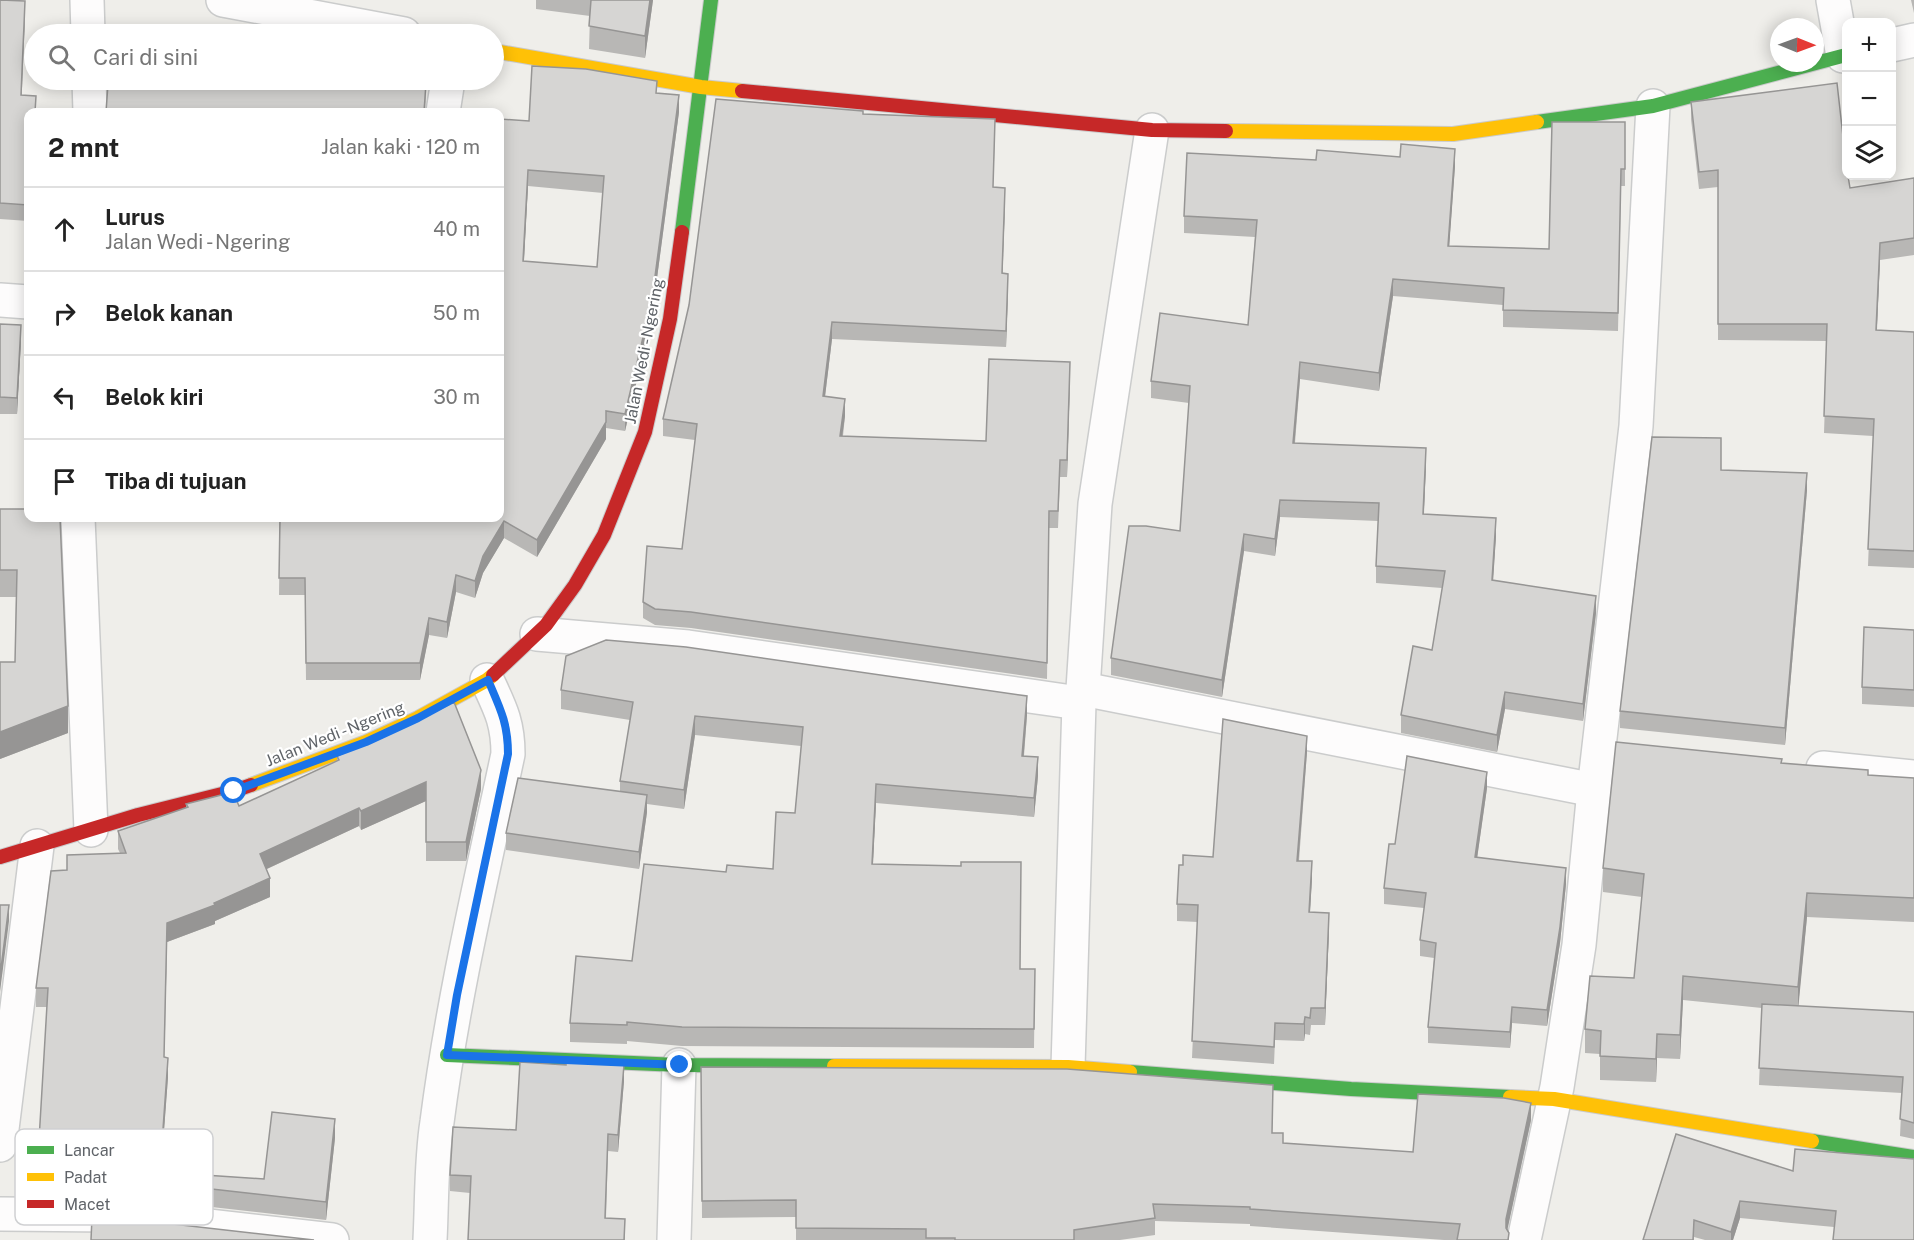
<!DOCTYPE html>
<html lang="id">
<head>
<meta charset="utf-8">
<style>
	body { margin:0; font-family:"Public Sans",sans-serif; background:#f6f6f6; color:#222 }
	.controls { position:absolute; right:18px; top:18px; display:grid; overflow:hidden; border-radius:12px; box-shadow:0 3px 15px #0003 }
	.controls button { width:54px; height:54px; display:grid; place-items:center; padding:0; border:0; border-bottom:2px solid #e0e0e0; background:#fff; color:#222; font:30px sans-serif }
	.compass { position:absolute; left:1770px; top:18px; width:54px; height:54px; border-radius:50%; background:#fff; box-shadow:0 3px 15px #0003; rotate:91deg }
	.stop { position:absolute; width:18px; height:18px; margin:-14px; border:4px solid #1a73e8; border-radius:50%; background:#fff }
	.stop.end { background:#1a73e8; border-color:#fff; box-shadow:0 2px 6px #0008 }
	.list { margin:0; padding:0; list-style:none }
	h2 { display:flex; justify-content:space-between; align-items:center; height:78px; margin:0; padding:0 24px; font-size:26px }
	h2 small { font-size:20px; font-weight:400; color:#767676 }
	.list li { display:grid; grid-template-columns:39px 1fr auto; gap:18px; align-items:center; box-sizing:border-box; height:84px; padding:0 24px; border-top:2px solid #e0e0e0 }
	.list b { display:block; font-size:22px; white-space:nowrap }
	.list p { margin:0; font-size:20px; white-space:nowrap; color:#767676 }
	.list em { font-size:20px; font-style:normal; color:#767676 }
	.icon { flex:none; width:33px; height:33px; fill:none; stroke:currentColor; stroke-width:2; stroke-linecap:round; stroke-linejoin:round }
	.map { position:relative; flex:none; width:1914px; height:1240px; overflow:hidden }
	.search { position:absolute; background:#fff; box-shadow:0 3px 15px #0003; left:24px; top:24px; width:480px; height:66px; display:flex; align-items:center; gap:15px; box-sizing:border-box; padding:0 21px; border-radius:33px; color:#767676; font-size:22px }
	.panel { position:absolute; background:#fff; box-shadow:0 3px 15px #0003; left:24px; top:108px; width:480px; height:414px; border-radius:12px }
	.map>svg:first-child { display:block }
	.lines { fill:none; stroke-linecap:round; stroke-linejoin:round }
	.street-casing { stroke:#cbcccc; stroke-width:36 }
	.fast-casing { stroke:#cacacb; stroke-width:16 }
	.slow-casing { stroke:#cacacb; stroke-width:16 }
	.jam-casing { stroke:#cacacb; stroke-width:16 }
	.street { stroke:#fdfcfc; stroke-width:33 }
	.fast { stroke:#4caf50; stroke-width:14 }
	.slow { stroke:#ffc107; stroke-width:14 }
	.jam { stroke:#c62828; stroke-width:14 }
	.wall { fill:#b8b7b5; fill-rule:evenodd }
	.shaded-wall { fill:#969594 }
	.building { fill:#d6d5d3; stroke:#969594; stroke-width:1.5; fill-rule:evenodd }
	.route { stroke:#1a73e8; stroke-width:8 }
	.labels { text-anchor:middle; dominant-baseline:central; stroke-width:4.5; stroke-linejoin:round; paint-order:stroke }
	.street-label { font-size:16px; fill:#5f6368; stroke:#fff }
	.key { fill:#fff; stroke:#cfd0d2; stroke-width:1.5 }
	.key-label { font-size:16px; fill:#5f6368 }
</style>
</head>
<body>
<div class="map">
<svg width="1914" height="1240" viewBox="0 0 1914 1240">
	<rect width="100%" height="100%" fill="#efeeea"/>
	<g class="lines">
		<defs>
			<g id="street">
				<polyline points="87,0 88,34"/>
				<polyline points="223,0 404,34"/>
				<polyline points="1833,0 1843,56"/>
				<polyline points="1892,45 1914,40"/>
				<polyline points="89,80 90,112"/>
				<polyline points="443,112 448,80"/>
				<polyline points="0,300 28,302"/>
				<polyline points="78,518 91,830"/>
				<polyline points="537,634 688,647 1079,703"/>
				<polyline points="1083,689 1594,790"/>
				<polyline points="1823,768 1914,777"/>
				<polyline points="1068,1067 1079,703 1083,689 1095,504 1152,130"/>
				<polyline points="0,1145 37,846"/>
				<polyline points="0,1214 112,1215 332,1240"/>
				<path d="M430,1240C432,1201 431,1160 437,1122C453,998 482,876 508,754C508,722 500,708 487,680"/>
				<polyline points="674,1240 679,1065"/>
				<polyline points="1524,1240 1557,1087 1579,945 1594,790 1636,426 1653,106"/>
			</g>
			<g id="fast">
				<polyline points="1537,122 1653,106 1846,55"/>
				<polyline points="682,232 711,0"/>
				<polyline points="447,1055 679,1065 834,1066"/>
				<polyline points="1130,1072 1351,1089 1510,1097"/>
				<polyline points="1812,1141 1914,1157"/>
			</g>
			<g id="slow">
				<polyline points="494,51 701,87 742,91"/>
				<polyline points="1226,131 1453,134 1537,122"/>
				<polyline points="251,785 366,742 418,718 487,680 493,675"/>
				<polyline points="834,1066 1068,1067 1130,1072"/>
				<polyline points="1510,1097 1554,1099 1812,1141"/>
			</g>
			<g id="jam">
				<polyline points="742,91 1152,130 1226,131"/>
				<polyline points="493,675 546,625 575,585 604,535 645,432 670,319 682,232"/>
				<polyline points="0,857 138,815 234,791 251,785"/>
			</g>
		</defs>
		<!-- street casing -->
		<use href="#street" class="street-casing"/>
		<!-- fast casing -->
		<use href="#fast" class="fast-casing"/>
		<!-- slow casing -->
		<use href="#slow" class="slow-casing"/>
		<!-- jam casing -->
		<use href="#jam" class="jam-casing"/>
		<!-- street -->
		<use href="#street" class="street"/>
		<!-- fast -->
		<use href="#fast" class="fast"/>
		<!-- slow -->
		<use href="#slow" class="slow"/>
		<!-- jam -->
		<use href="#jam" class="jam"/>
	</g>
	<!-- wall -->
	<g class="wall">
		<polygon points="0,0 25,17 21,95 36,96 36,112 28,112 28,221 0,219"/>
		<polygon points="536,0 653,0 645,58 589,49 590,16 536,9"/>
		<polygon points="1911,0 1914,0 1914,13"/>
		<path d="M657,94L679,112L652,316L625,431L606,428V439L537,557L504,538L483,573L475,598L456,592L447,638L429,635L420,680H306L305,595H279L280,518H500L529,121ZM528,186L603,193L597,267L524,261Z"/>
		<polygon points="1691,102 1850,188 1914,178 1914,255 1880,260 1877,330 1914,332 1914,568 1868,566 1873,436 1824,433 1827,341 1718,340 1718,187 1699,189 1691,119"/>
		<polygon points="863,114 995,136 993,187 1005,204 1002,273 1008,290 1006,347 832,339 825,396 845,416 843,436 986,441 1070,379 1067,477 1060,477 1058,528 1049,528 1047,679 691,628 655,625 643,618 643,602 682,549 695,440 663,436 663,419"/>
		<polygon points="1625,122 1625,186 1621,186 1618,331 1503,327 1503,305 1393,296 1379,391 1300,379 1295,443 1426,465 1424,514 1496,536 1493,580 1596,613 1583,721 1505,709 1497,752 1401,733 1401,715 1432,650 1442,588 1376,583 1376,566 1378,521 1280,517 1275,556 1244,551 1222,697 1111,675 1111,658 1180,531 1189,403 1151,398 1151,381 1248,325 1255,237 1184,233 1184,216 1316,160 1455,166 1449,246 1549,249"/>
		<polygon points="0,324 21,341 17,414 0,414"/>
		<polygon points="1721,470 1807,490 1785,745 1620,728 1620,711"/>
		<polygon points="0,509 68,733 0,759 0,662 15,662 16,597 0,597"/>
		<polygon points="1914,630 1914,707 1862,704 1862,687"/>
		<polygon points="561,690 1027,715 1024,756 1038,776 1034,817 876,803 873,864 1021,969 1035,969 1034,1048 682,1046 627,1041 627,1044 570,1042 570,1023 632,961 726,872 773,869 795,813 801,746 695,735 684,809 647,804 647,812 639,869 506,850 506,833 620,791 620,781 630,720 561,709"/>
		<polygon points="1307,752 1299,861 1312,878 1310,912 1329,930 1325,1025 1311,1025 1310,1035 1305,1034 1304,1041 1275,1040 1274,1064 1192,1058 1198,922 1177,921 1177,904 1183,865 1213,857"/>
		<polygon points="337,756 481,789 466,861 426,861 426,801 361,830 359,826 267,869 270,897 215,921 215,924 167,942 164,1057 168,1077 161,1172 264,1179 335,1138 326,1220 114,1196 37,1193 37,1174 47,1007 36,1007 36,988 67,870 67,855 120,853 118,849 118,831 186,808 186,804 239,806 337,761"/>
		<polygon points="1782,763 1868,775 1914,778 1914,922 1807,917 1798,1006 1914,1012 1914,1139 1900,1136 1902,1093 1759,1085 1762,1008 1683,1000 1680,1059 1657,1058 1656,1082 1600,1080 1600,1054 1585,1053 1585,1029 1634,978 1642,897 1603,892 1603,868"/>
		<polygon points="1487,788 1477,858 1566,884 1560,943 1547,1026 1512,1023 1510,1048 1428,1043 1428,1027 1434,958 1420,956 1420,940 1424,908 1384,904 1384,888 1395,844"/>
		<polygon points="701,1067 1273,1102 1272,1133 1283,1143 1413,1152 1531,1120 1507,1230 1509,1240 1444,1240 1250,1226 1250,1224 1155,1221 1155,1235 1120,1240 796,1240 796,1217 702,1218"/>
		<polygon points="624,1081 618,1152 608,1151 606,1218 625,1219 625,1240 468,1240 470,1193 450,1191 450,1175 516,1130"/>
		<polygon points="1912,1159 1834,1227 1740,1218 1733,1240 1705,1240 1694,1237 1694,1240 1643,1240 1793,1171"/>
	</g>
	<!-- shaded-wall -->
	<g class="shaded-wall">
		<polygon points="650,0 653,0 645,58 645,36"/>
		<polygon points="25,1 25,17 21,112 21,95"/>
		<polygon points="426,83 425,112 424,112"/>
		<polygon points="679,95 679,112 652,316 625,431 625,414"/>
		<polygon points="1455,149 1455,166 1448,264 1448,246"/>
		<polygon points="528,170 528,186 523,278 523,261"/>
		<polygon points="1005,188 1005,204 1002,290 1002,273"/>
		<polygon points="1880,243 1880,260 1876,347 1876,330"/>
		<polygon points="1008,274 1008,290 1006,347 1006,331"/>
		<polygon points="1393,279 1393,296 1379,391 1379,373"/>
		<polygon points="832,322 832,339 823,413 823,396"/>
		<polygon points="21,325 21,341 17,414 17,398"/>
		<polygon points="1070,362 1070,379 1067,477 1067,460"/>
		<polygon points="1300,362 1300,379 1293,460 1293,443"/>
		<polygon points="845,399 845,416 840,452 840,436"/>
		<polygon points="606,411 606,439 537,557 537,540"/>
		<polygon points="1426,448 1426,465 1423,531 1423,514"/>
		<polygon points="1807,473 1807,490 1785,745 1785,728"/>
		<polygon points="1280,500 1280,517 1275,556 1275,539"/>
		<polygon points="1496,518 1496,536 1492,597 1492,580"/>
		<polygon points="504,521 504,538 483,573 475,598 475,581 483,556"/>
		<polygon points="1244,534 1244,551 1222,697 1222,680"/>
		<polygon points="456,575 456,592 447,638 447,622"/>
		<polygon points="1596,596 1596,613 1583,721 1583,704"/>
		<polygon points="429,618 429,635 420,680 420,663"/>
		<polygon points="1505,692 1505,709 1497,752 1497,735"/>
		<polygon points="1027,696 1027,715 1022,775 1022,756"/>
		<polygon points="68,706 68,733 0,759 0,732"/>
		<polygon points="695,716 695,735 684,809 684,790"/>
		<polygon points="1307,736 1307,752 1297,878 1297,861"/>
		<polygon points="1038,757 1038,776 1034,817 1034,798"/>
		<polygon points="481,770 481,789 466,861 466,842"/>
		<polygon points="1487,772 1487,788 1475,873 1475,857"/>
		<polygon points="426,782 426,801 361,830 361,811"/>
		<polygon points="876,784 876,803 872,883 872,864"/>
		<polygon points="647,795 647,812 639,869 639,852"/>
		<polygon points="359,808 359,826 260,872 260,854"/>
		<polygon points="1312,861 1312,878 1309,929 1309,912"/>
		<polygon points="1566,868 1566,884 1560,943 1547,1026 1547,1010"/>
		<polygon points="270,878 270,897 215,921 215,924 167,942 164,1076 167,923"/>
		<polygon points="1807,893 1807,917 1798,1011 1798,987"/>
		<polygon points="9,905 9,921 0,992 0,976"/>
		<polygon points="1329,913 1329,930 1325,1025 1325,1008"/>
		<polygon points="1683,976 1683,1000 1680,1059 1680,1035"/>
		<polygon points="1512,1007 1512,1023 1510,1048 1510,1032"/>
		<polygon points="1305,1017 1305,1034 1304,1041 1304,1024"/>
		<polygon points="1657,1034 1657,1058 1656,1082 1656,1059"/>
		<polygon points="168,1058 168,1077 160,1183 160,1172"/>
		<polygon points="624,1065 624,1081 618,1152 618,1135"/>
		<polygon points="1531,1103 1531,1120 1506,1236 1506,1219"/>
		<polygon points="335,1119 335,1138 326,1220 326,1202"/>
		<polygon points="1740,1201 1740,1218 1733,1240 1731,1240 1731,1232"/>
	</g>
	<!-- building -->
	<g class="building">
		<polygon points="0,0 25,1 21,95 36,96 35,112 28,112 28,205 0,203"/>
		<polygon points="591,0 650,0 645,36 589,26"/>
		<path d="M532,66L586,69L657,81L656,93L679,95L652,299L625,414L606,411V422L537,540L504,521L483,556L475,581L456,575L447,622L429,618L420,663H306L305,578H279L280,518H500V119L529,121ZM528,170L604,176L597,267L523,261Z"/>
		<polygon points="202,80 384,80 426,83 424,112 106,112 108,84 202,81"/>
		<polygon points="1837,83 1846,163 1846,176 1848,176 1850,188 1914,178 1914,238 1880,243 1876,330 1914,332 1914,551 1868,549 1874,419 1824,416 1827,324 1718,324 1718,170 1699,172 1691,102"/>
		<polygon points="716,99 863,111 863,114 995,119 993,187 1005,188 1002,273 1008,274 1006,331 832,322 823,396 845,399 840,436 986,441 989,359 1070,362 1067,460 1060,460 1058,511 1049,511 1047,663 691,612 655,609 643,602 647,546 682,549 697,424 663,419 689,305"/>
		<polygon points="1552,122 1625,122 1625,169 1621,169 1618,313 1503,310 1504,288 1393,279 1379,373 1300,362 1293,443 1426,448 1423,514 1496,518 1492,580 1596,596 1583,704 1505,692 1497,735 1401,715 1413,646 1432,650 1445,571 1376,566 1379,503 1280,500 1275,539 1244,534 1222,680 1111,658 1129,526 1146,526 1180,531 1190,386 1151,381 1160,313 1248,325 1257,220 1184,216 1187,153 1316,160 1317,150 1400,157 1401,144 1455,149 1448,246 1549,249"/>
		<polygon points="0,324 21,325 17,398 0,397"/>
		<polygon points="1652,437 1721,438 1721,470 1807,473 1785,728 1620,711"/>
		<polygon points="0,509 28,509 28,518 60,518 68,706 0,732 0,662 15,662 17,570 0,570"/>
		<polygon points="1864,627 1914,630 1914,690 1862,687"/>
		<polygon points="606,640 686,647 1027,696 1022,756 1038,757 1034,798 876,784 872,864 961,866 961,862 1021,862 1020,969 1035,969 1034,1029 682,1027 627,1022 627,1025 570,1023 576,956 632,961 644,864 726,872 727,865 773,869 776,812 795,813 803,727 695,716 684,790 620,781 633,702 561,690 566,656"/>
		<polygon points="454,702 481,770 466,842 426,842 426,782 361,811 359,808 260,854 270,878 214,903 215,905 167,923 164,1057 168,1058 160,1172 264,1179 272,1112 335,1119 326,1202 114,1178 37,1174 48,988 36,988 51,871 67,870 67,855 126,853 118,831 188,807 186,804 233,792 239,806 339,760 337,756 426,716"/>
		<polygon points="1223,719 1307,736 1297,861 1312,861 1309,912 1329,913 1325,1008 1311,1008 1310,1018 1305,1017 1304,1024 1275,1023 1274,1047 1192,1041 1198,905 1177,904 1179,865 1183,865 1183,855 1213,857"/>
		<polygon points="1616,742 1782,759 1781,763 1868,770 1868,775 1914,778 1914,898 1807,893 1798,987 1683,976 1680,1035 1657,1034 1656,1059 1600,1056 1601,1031 1585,1029 1590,976 1634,978 1644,874 1603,868"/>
		<polygon points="1407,756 1487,772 1475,857 1566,868 1560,927 1547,1010 1512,1007 1510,1032 1428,1027 1436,943 1420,940 1426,893 1384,888 1389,844 1395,844"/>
		<polygon points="518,778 647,795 639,852 506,833"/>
		<polygon points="0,905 9,905 0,976"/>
		<polygon points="1762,1004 1914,1012 1914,1123 1900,1119 1903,1077 1759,1068"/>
		<polygon points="520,1062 566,1065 566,1062 624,1065 618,1135 608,1134 605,1218 625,1219 624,1240 468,1240 471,1176 450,1175 453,1127 516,1130"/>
		<polygon points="701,1067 1067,1069 1273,1085 1272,1133 1283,1133 1283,1143 1413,1152 1418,1094 1504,1098 1531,1103 1506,1219 1506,1228 1509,1233 1508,1240 1457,1240 1460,1224 1250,1209 1250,1207 1153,1204 1155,1218 1074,1230 1074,1240 955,1240 955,1238 926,1238 926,1229 796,1228 796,1200 702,1201"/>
		<polygon points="1676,1134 1793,1171 1795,1149 1914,1159 1914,1240 1833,1240 1836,1211 1740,1201 1731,1232 1694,1220 1693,1240 1643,1240"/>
		<polygon points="92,1217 111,1217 314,1240 91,1240"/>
	</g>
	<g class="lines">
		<!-- route -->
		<path class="route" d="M234,791L366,742L418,718L488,680C500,708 508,723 508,754L457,995L447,1055L680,1065"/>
	</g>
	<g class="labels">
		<!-- street labels -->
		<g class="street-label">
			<text transform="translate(644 351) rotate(-79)">Jalan Wedi - Ngering</text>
			<text transform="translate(335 734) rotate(-22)">Jalan Wedi - Ngering</text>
		</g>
	</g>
	<!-- legend -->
	<rect x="15" y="1129" width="198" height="96" rx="9" class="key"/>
	<rect x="27" y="1146" width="27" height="8" fill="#4caf50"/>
	<rect x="27" y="1173" width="27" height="8" fill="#ffc107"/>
	<rect x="27" y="1200" width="27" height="8" fill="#c62828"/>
	<g class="key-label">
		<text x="64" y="1156">Lancar</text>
		<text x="64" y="1183">Padat</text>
		<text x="64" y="1210">Macet</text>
	</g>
</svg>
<div class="controls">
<button>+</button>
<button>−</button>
<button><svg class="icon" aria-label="layers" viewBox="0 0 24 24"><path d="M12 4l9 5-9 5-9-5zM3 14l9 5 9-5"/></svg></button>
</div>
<svg class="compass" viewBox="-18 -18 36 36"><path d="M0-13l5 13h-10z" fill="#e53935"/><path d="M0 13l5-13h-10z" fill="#767676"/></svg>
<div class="stop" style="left:234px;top:791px"></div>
<div class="stop end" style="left:680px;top:1065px"></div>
<div class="search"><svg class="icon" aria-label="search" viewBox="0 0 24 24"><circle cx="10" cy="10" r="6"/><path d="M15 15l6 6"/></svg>Cari di sini</div>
<section class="panel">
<h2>2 mnt<small>Jalan kaki · 120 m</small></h2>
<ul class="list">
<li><svg class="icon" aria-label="ahead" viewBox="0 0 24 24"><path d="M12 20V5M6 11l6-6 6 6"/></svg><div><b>Lurus</b><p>Jalan Wedi - Ngering</p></div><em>40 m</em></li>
<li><svg class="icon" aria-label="right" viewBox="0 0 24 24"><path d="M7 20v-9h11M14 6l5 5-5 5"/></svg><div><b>Belok kanan</b></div><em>50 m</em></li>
<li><svg class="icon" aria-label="left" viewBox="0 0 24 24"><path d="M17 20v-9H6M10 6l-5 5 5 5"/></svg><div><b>Belok kiri</b></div><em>30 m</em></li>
<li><svg class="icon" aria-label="arrive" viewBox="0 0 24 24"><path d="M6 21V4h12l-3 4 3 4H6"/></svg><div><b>Tiba di tujuan</b></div></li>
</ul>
</section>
</div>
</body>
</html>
